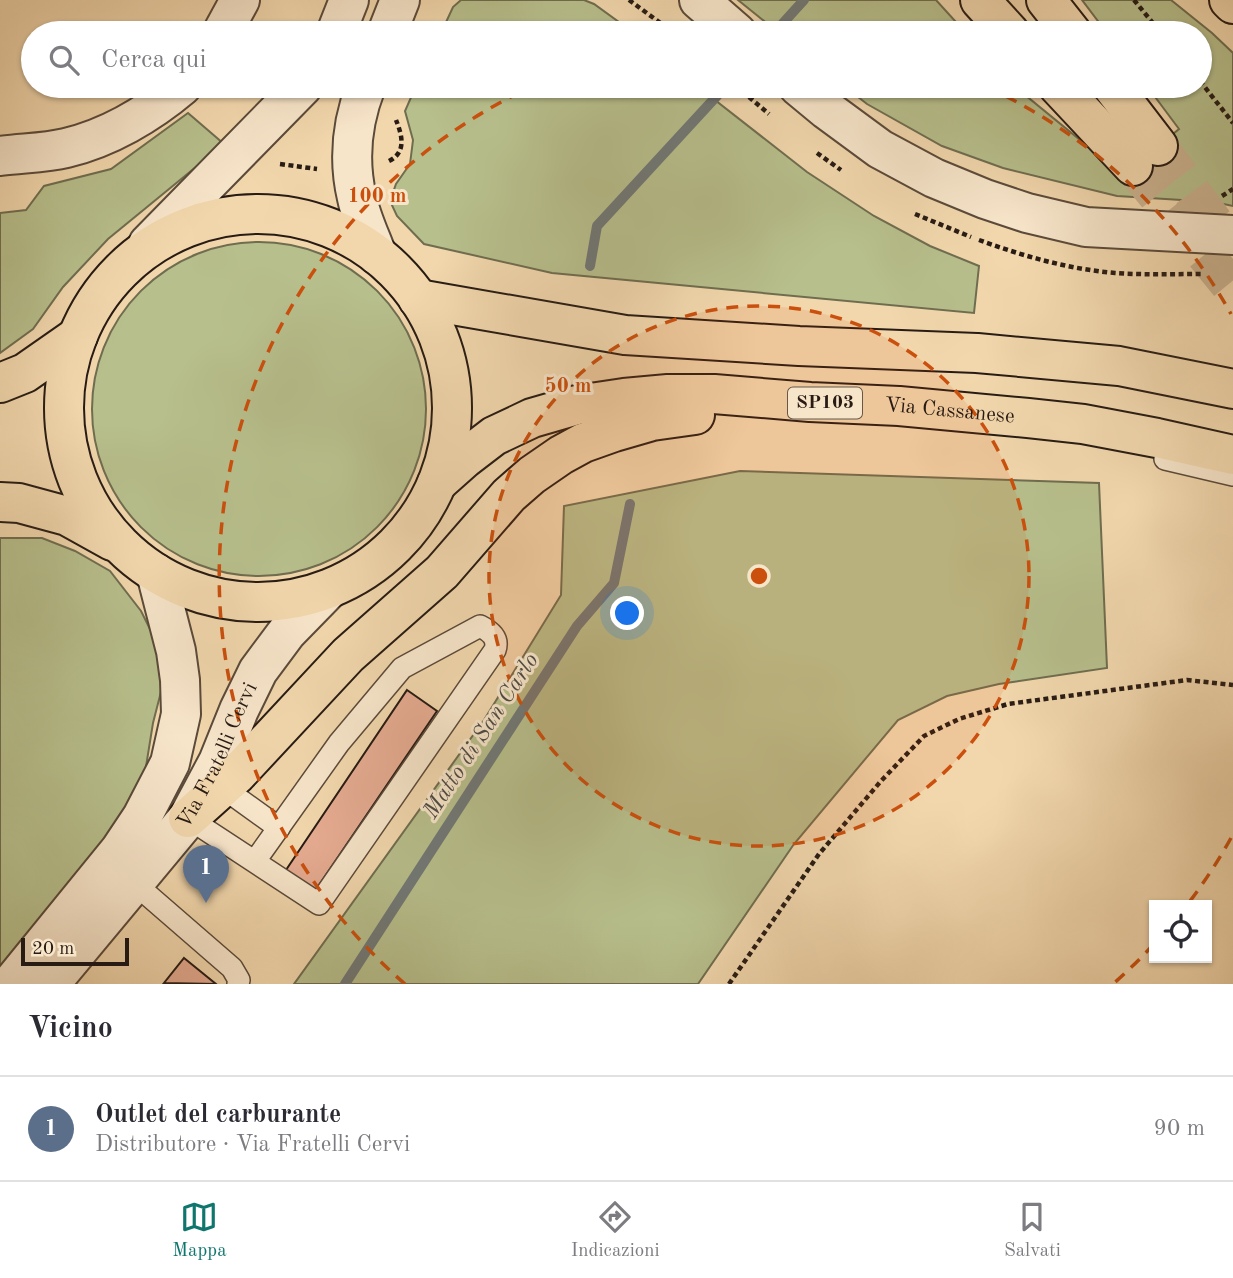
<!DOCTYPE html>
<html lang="it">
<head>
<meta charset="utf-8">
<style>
	body { margin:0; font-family:"Old Standard TT",serif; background:#f7f7f7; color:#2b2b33 }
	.controls { position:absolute; right:21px; bottom:21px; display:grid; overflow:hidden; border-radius:0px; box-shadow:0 2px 5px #0004 }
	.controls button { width:63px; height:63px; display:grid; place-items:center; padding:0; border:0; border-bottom:2px solid #e1e1e2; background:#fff; color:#2b2b33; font:35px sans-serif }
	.scale { position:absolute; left:21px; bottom:18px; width:108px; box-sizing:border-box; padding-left:7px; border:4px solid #271b14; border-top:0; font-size:19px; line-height:24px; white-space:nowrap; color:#271b14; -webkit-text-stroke:5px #f7e5ca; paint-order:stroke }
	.you { position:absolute; left:628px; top:614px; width:24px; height:24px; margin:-18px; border:5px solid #fff; border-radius:50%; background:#1a73e8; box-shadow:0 0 0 10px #1a73e833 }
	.badge { display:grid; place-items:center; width:46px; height:46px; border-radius:50%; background:#0f766e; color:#fff; font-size:23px; font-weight:700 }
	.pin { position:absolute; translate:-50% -58px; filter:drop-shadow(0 2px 4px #0008) }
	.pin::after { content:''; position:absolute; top:37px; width:24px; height:21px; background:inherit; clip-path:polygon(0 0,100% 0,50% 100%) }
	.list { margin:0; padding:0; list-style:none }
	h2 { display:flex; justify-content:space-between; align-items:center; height:91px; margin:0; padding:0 28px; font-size:30px }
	h2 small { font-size:23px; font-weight:400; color:#7c7c81 }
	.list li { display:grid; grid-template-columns:46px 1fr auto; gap:21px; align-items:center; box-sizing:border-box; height:105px; padding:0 28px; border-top:2px solid #e1e1e2 }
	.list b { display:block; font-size:26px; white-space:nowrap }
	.list p { margin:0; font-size:23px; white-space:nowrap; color:#7c7c81 }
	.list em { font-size:23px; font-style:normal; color:#7c7c81 }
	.icon { flex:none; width:38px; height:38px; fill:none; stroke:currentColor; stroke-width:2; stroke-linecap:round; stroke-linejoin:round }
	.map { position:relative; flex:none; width:1233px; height:984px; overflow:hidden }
	.search { position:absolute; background:#fff; box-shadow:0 2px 5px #0004; left:21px; right:21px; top:21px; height:77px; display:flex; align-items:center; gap:18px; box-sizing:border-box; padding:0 24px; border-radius:38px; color:#7c7c81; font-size:26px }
	.sheet { height:196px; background:#fff }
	nav { display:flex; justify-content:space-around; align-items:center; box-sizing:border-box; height:98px; border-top:2px solid #e1e1e2; background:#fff; font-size:19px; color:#7c7c81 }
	nav a { display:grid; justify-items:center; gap:4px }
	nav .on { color:#0f766e }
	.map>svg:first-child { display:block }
	.green { fill:#b7bf8c; stroke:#6f6d50; stroke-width:2 }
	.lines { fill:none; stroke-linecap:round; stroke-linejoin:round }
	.stream { stroke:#717876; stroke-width:10 }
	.building { fill:#e5ab91; stroke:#271b14; stroke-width:2 }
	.trunk-tunnel { stroke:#c9b18e; stroke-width:38; stroke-dasharray:38 19; stroke-linecap:butt }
	.service-casing { stroke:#5a4a3a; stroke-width:24 }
	.minor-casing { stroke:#5a4a3a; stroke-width:42 }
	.tertiary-casing { stroke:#5a4a3a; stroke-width:42 }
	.primary-casing { stroke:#271b14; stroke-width:42 }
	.trunk-casing { stroke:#271b14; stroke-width:42 }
	.path { stroke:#271b14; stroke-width:4.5; stroke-dasharray:5 3.5; stroke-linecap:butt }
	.service { stroke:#f7e5ca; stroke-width:21 }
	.minor { stroke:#f7e5ca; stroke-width:38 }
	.tertiary { stroke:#f7e5ca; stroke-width:38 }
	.primary { stroke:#f2d7ad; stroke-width:38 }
	.trunk { stroke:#f2d7ad; stroke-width:38 }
	.ring { fill:none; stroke:#cb500d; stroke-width:3.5; stroke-dasharray:12 9 }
	.labels { text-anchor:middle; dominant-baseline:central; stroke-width:6; stroke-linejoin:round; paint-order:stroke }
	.shield { fill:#f7e5ca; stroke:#65584b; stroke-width:2 }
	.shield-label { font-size:19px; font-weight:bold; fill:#271b14 }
	.street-label { font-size:21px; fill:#271b14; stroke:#f7e5ca }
	.water-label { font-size:23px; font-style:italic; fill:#4c4a45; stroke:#f7e5ca }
	.centre { fill:#cb500d; stroke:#f7e5ca; stroke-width:3.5 }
	.ring-label { font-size:21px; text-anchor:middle; font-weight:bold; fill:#cb500d; stroke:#f7e5ca; stroke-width:6; stroke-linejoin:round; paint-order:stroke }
</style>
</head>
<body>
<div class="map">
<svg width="1233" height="984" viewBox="0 0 1233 984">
	<rect width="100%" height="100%" fill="#f2d7ad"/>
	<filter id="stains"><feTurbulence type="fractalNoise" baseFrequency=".00286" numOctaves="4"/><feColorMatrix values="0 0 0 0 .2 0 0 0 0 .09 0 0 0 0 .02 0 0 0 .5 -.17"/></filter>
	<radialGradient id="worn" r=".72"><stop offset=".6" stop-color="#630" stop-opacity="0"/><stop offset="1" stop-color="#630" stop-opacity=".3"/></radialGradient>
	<!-- green -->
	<g class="green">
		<polygon points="461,0 584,0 594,4 634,33 441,33 453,7"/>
		<polygon points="738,0 936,0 966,33 779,33"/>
		<polygon points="1082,0 1171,0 1212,33 1233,53 1233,206 1214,202 1117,196 1003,168 942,146 867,104 844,86 1014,86 1123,175 1179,129 1147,86 1200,86 1200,33 1107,33"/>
		<polygon points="416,86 697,86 807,172 874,216 930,246 979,266 974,313 552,273 424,244 397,216 390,201 396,184 410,164 413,140 405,111"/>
		<polygon points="188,113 224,144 108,239 63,287 33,329 0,353 0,213 26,210 44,186 111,169"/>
		<circle cx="259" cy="409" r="167"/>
		<polygon points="740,471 1099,483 1107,668 999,684 947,696 898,720 794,844 698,984 294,984 484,720 561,595 564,506"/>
		<polygon points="0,538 42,538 75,551 110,571 141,611 160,649 163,684 153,723 144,779 99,850 0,974"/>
	</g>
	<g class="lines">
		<!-- stream -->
		<g class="stream">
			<polyline points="774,33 804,0"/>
			<polyline points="590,266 597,226 726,86"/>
			<polyline points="345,984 577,626 614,583 630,504"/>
		</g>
	</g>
	<!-- building -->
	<g class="building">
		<polygon points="407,690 437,711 315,891 286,870"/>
		<polygon points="184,958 216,984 164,983"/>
	</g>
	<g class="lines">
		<!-- trunk-tunnel -->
		<g class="trunk-tunnel">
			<polyline points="1158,146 1233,248"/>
			<polyline points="1133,166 1233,289"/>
		</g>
		<defs>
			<g id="service">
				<polyline points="1165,459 1233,475"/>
				<polyline points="222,787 279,828"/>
				<path d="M188,818L319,904L495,650C499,638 490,631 480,626L402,668L339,743L255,861"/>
				<polyline points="134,883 232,968 239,980 238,984"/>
			</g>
			<g id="minor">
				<polyline points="699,0 737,33"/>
				<polyline points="222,33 240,0"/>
				<polyline points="798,86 827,110 880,149 934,178 985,199 1027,213 1086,227 1233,235"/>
				<path d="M0,156C22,153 45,153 66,148C108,138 149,114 182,86"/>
			</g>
			<g id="tertiary">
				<polyline points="336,33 349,0"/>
				<polyline points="387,33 400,0"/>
				<path d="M366,86C352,122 348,160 357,198C361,218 370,236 377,255"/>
				<polyline points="148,244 303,86"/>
				<polyline points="11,984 120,850 142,817 170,763 181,714 180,680 176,651 156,573"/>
				<path id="s1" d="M50,984L188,818L218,762L239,710L258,671L287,632L329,589"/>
			</g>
			<g id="primary">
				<circle cx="258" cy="408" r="194"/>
				<polyline points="418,299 625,335 799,346 977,353 1119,366 1233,389"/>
				<polyline points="0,383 25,373 78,336"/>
				<path id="s2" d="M437,483L464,459L494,436L532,418L577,405L624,398L668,394H714L810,402L899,406L1028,418L1083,424L1157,438L1233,455"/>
				<polyline points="0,502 19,503 67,516 112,541"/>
				<polyline points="188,818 237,774 348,655 442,572 509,495 532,475 561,455 583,443 614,432 652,421 695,415"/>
			</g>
			<g id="trunk">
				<polyline points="980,0 1010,33"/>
				<polyline points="1046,0 1072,33"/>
				<polyline points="1229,0 1233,4"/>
				<polyline points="1058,86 1133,166"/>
				<polyline points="1112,86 1158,146"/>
			</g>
		</defs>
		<!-- service casing -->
		<use href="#service" class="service-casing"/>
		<!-- minor casing -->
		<use href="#minor" class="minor-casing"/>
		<!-- tertiary casing -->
		<use href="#tertiary" class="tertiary-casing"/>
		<!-- primary casing -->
		<use href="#primary" class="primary-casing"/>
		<!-- trunk casing -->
		<use href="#trunk" class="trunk-casing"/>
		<!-- path -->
		<g class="path">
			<polyline points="629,0 674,33"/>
			<polyline points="1134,0 1161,33"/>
			<polyline points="1200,81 1233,123"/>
			<polyline points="736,86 769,114"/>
			<polyline points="817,153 841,170"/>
			<path d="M389,161C407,152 402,135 396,120"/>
			<polyline points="280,164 317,169"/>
			<polyline points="1222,196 1233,189"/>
			<polyline points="915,214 971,237"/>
			<path d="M979,240C1023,256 1068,269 1115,273C1143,275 1172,274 1201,274"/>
			<polyline points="729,984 819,854 881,781 924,736 959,719 1008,704 1187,680 1233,685"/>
		</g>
		<!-- service -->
		<use href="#service" class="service"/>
		<!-- minor -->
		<use href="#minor" class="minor"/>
		<!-- tertiary -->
		<use href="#tertiary" class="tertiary"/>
		<!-- primary -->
		<use href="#primary" class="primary"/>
		<!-- trunk -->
		<use href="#trunk" class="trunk"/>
	</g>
	<!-- distance rings -->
	<circle cx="759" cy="576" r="270" fill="#cb500d" fill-opacity=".12"/>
	<g class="ring">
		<circle cx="759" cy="576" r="270"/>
		<path d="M1231 838A540 540 0 0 1 1187 905M1154 944A540 540 0 0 1 1113 984M405 984A540 540 0 0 1 531 87M987 87A540 540 0 0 1 1231 314"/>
	</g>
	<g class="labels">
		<!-- shield labels -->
		<rect class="shield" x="788" y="387.5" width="74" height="31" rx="5"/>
		<g class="shield-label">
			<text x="825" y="403">SP103</text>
		</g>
		<!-- street labels -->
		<g class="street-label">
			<text stroke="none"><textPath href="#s2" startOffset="537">Via Cassanese</textPath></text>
			<text stroke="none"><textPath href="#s1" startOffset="285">Via Fratelli Cervi</textPath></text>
		</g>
		<!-- water labels -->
		<g class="water-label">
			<text transform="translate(481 736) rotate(-57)">Matto di San Carlo</text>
		</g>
	</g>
	<circle cx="759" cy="576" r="10" class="centre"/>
	<g class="ring-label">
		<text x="377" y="202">100 m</text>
		<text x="568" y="392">50 m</text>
	</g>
	<rect width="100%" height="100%" filter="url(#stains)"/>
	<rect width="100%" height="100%" fill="url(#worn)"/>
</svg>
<div class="controls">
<button><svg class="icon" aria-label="locate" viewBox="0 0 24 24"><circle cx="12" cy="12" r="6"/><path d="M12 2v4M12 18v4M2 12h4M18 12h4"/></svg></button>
</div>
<div class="scale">20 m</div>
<div class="you"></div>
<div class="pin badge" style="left:206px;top:903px;background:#5c6f8a">1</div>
<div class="search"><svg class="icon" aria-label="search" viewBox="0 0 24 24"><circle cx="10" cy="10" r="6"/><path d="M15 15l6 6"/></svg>Cerca qui</div>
</div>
<section class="sheet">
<h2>Vicino<small></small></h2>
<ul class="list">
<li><span class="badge" style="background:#5c6f8a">1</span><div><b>Outlet del carburante</b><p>Distributore · Via Fratelli Cervi</p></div><em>90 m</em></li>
</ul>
</section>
<nav>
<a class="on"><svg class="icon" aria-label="map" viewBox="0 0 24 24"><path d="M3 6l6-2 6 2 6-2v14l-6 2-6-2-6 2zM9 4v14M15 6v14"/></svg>Mappa</a>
<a><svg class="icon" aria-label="directions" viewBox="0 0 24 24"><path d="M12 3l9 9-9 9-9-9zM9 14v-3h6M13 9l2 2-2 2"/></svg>Indicazioni</a>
<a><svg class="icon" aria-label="saved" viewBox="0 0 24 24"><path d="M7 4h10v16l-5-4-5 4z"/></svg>Salvati</a>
</nav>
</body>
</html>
